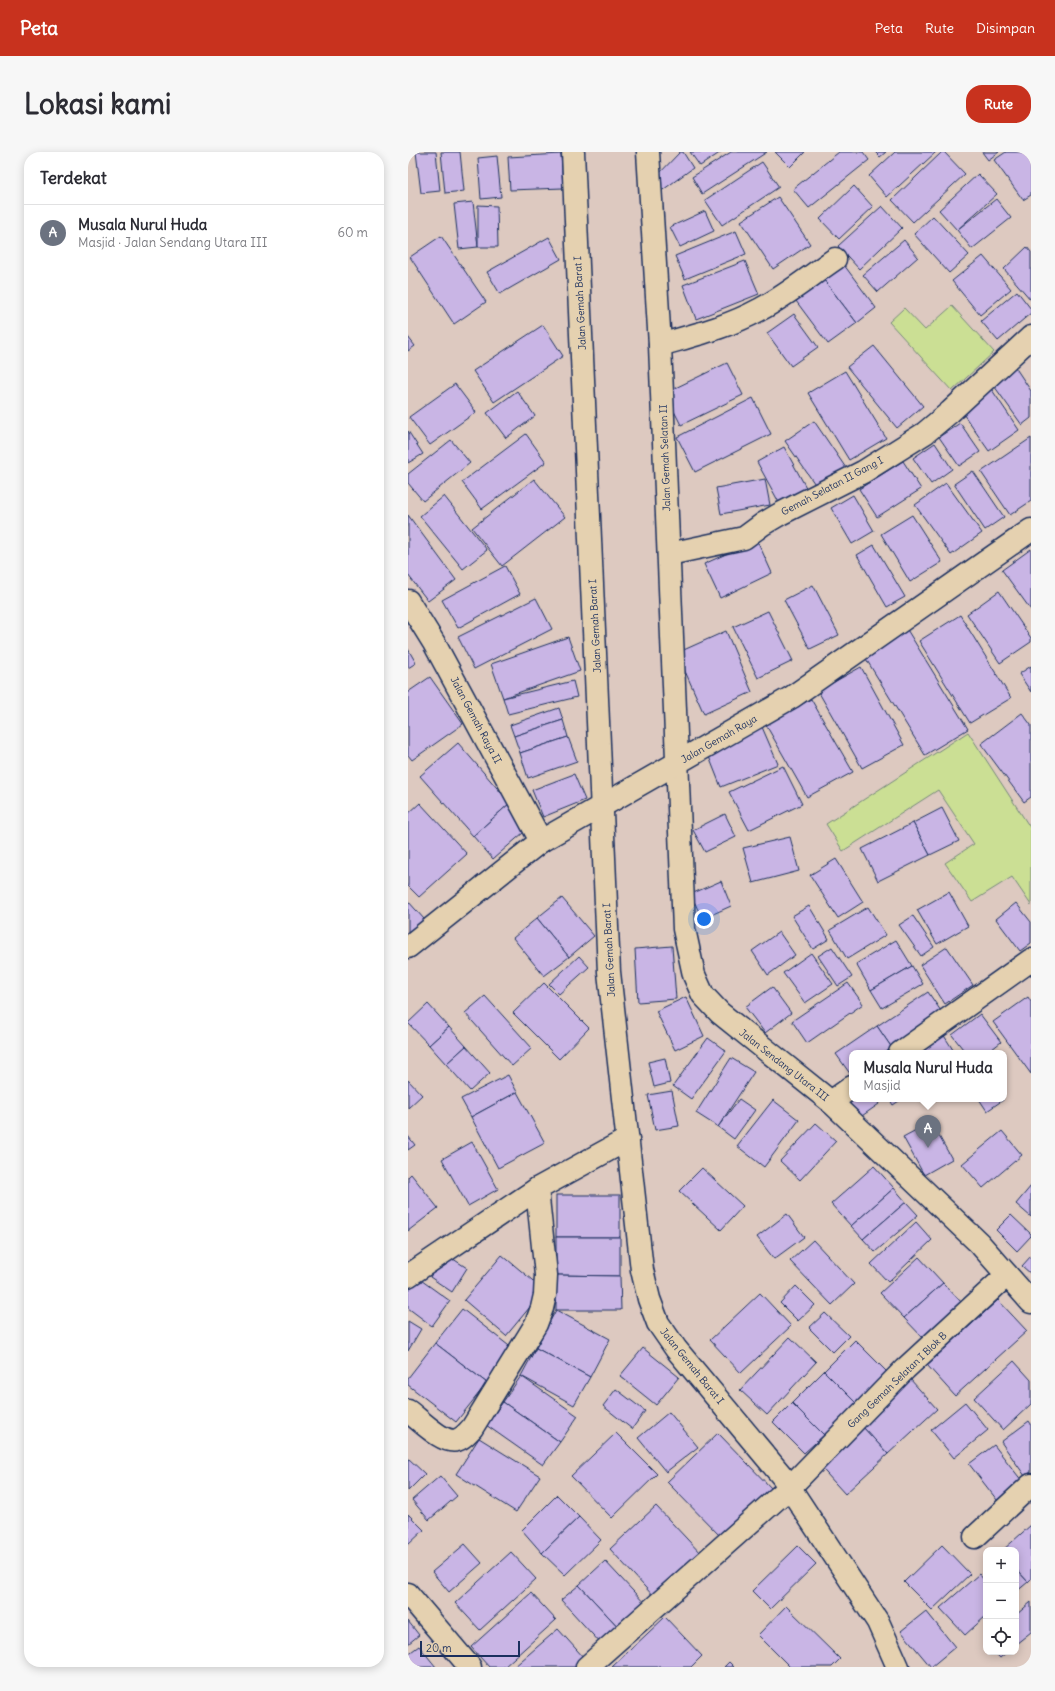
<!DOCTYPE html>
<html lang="id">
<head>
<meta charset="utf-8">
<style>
	body { margin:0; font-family:Delius,sans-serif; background:#f7f7f7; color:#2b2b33 }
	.controls { position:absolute; right:12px; bottom:12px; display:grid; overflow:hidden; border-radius:8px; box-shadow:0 2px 10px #0003 }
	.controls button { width:36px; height:36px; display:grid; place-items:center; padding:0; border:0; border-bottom:1px solid #e1e1e2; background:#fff; color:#2b2b33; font:20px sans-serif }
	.scale { position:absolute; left:12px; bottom:10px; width:100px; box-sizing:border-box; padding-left:4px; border:2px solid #1b2f5e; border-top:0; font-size:11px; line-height:14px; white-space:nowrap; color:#1b2f5e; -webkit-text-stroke:3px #e5d1b0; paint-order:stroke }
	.you { position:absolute; left:296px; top:767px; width:14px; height:14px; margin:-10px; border:3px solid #fff; border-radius:50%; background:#1a73e8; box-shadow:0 0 0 6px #1a73e833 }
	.badge { display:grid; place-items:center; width:26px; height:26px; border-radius:50%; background:#c8321e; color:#fff; font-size:13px; font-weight:700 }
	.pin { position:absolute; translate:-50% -33px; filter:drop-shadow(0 1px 2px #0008) }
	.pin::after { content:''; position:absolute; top:21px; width:14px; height:12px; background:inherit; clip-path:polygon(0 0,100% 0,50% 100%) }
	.popup { position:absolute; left:441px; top:898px; width:158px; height:52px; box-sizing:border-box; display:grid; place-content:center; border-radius:8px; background:#fff; filter:drop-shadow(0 1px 3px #0005); font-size:13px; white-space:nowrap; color:#7c7c81 }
	.popup b { font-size:15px; color:#2b2b33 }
	.popup::after { content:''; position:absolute; left:50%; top:100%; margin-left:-8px; border:8px solid transparent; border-top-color:#fff }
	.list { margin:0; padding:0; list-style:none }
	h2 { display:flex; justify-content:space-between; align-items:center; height:52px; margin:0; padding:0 16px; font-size:17px }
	h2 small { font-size:13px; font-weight:400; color:#7c7c81 }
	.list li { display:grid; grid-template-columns:26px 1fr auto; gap:12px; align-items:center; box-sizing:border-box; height:56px; padding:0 16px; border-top:1px solid #e1e1e2 }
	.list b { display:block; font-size:15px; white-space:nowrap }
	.list p { margin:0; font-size:13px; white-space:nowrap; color:#7c7c81 }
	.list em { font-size:13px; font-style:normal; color:#7c7c81 }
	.icon { flex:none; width:22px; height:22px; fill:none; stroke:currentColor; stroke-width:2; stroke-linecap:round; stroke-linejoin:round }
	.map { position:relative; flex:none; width:623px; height:1515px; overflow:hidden; border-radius:16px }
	header { display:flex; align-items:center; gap:24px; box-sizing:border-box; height:56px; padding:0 20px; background:#c8321e; color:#fff }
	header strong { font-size:19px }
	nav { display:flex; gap:22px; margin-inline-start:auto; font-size:14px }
	.intro { display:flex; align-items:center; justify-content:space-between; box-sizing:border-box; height:96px; padding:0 24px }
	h1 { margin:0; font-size:28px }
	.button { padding:10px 18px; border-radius:16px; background:#c8321e; color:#fff; font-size:14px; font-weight:700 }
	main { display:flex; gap:24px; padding:0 24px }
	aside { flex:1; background:#fff; border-radius:16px; box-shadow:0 2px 10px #0003 }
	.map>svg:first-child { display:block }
	.green { fill:#cbdf94; stroke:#738779 }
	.building { fill:#c9b5e5; stroke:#1b2f5e }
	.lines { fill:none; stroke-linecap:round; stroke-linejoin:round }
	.minor-casing { stroke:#1b2f5e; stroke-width:25 }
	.minor { stroke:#e5d1b0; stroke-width:22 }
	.labels { text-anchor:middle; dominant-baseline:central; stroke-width:3.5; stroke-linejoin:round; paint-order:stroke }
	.street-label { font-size:10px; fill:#1b2f5e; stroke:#e5d1b0 }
</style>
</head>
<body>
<header>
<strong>Peta</strong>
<nav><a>Peta</a><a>Rute</a><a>Disimpan</a></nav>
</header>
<div class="intro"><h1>Lokasi kami</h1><a class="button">Rute</a></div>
<main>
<aside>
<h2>Terdekat<small></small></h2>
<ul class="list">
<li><span class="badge" style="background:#6b7280">A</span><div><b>Musala Nurul Huda</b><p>Masjid · Jalan Sendang Utara III</p></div><em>60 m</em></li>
</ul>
</aside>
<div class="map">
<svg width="623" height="1515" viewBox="0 0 623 1515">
	<rect width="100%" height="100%" fill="#ddc9c0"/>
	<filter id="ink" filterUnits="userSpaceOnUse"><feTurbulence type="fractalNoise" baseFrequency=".025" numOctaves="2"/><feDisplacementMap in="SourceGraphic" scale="8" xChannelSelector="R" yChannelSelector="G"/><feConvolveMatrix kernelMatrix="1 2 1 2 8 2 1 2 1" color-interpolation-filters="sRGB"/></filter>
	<g filter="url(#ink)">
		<!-- green -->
		<g class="green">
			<polygon points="544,154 586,200 544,239 481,170 496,156 517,178"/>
			<polygon points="560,580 623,677 623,753 604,725 564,750 537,711 566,692 530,638 435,699 418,672"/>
		</g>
		<!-- building -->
		<g class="building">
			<polygon points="8,0 28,0 32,39 13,41"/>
			<polygon points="33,0 52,0 56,39 37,41"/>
			<polygon points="272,0 275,0 285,16 252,40 247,26"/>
			<polygon points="282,0 313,0 292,14"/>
			<polygon points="323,0 359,0 294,42 284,25"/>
			<polygon points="367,0 397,0 382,15"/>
			<polygon points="431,0 455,0 461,8 401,56 385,37"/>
			<polygon points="467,0 478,0 472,5"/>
			<polygon points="487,0 528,0 479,45 461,24"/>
			<polygon points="534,0 536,0 557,22 505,70 484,48"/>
			<polygon points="574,0 591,0 580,8"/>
			<polygon points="598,0 621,0 623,3 623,43 615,48 586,8"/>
			<polygon points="153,2 155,36 102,38 100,5"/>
			<polygon points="89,4 93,45 73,47 70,6"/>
			<polygon points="354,10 371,35 314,73 297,48"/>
			<polygon points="570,22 589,42 549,78 531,58"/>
			<polygon points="446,34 465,55 431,87 412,67"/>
			<polygon points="370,45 402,92 365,117 333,69"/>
			<polygon points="588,47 603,66 564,97 549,78"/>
			<polygon points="65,50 70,95 51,97 46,52"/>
			<polygon points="70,53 89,54 90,95 70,95"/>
			<polygon points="474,54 494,76 451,117 430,94"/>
			<polygon points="297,59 306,79 272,95 262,75"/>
			<polygon points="525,64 561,103 541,121 506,82"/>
			<polygon points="328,79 338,102 277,127 267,104"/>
			<polygon points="33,84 78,150 46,172 2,105"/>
			<polygon points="141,85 153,107 92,142 79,120"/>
			<polygon points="496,88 510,105 470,140 455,123"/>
			<polygon points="619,95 623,100 623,148 596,117"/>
			<polygon points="575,104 603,137 572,163 544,129"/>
			<polygon points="337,109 351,142 288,167 275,133"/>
			<polygon points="436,113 468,156 449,171 416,128"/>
			<polygon points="416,128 449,171 420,192 388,149"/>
			<polygon points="609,139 623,157 623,161 590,189 573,169"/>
			<polygon points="386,162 410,195 383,214 359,181"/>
			<polygon points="135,173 155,204 86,250 65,219"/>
			<polygon points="0,185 7,194 0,199"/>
			<polygon points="466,194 515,254 489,276 439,215"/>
			<polygon points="319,211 335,243 273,273 257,241"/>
			<polygon points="607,215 623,239 623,266 614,273 584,231"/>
			<polygon points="437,219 478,286 441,308 400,241"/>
			<polygon points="47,232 68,260 22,293 1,265"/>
			<polygon points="582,235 611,278 581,299 551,256"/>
			<polygon points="109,239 127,264 98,286 79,261"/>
			<polygon points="345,246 363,282 287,320 269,285"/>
			<polygon points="406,269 440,319 411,338 377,289"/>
			<polygon points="552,271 572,300 551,314 531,285"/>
			<polygon points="0,279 15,302 0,311"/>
			<polygon points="118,282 138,310 74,357 54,330"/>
			<polygon points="623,286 623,349 602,363 573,320"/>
			<polygon points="43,288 62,311 15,349 0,331 0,322"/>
			<polygon points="527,291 544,317 523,332 505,306"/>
			<polygon points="376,295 401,341 374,356 349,310"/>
			<polygon points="495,309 513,337 469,365 451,337"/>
			<polygon points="565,319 596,365 577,378 546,332"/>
			<polygon points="126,327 157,365 94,414 64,376"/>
			<polygon points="357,327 362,353 313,362 308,336"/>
			<polygon points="538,331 574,381 543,403 507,353"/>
			<polygon points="445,343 466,379 444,392 423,356"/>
			<polygon points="36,344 79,398 55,417 12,364"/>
			<polygon points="0,363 48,428 20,449 0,423"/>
			<polygon points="504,363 534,410 502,430 473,382"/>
			<polygon points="349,388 364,421 312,446 296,412"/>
			<polygon points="466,393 497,445 479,455 449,403"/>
			<polygon points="623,397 623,458 594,418"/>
			<polygon points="97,414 112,442 50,476 34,448"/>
			<polygon points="405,433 431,483 402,497 376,448"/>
			<polygon points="591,439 623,486 623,490 592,511 559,462"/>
			<polygon points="128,446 144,477 66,517 50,485"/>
			<polygon points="360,459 385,509 350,526 325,475"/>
			<polygon points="552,463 603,546 562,571 511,489"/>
			<polygon points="498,476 560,577 517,603 455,502"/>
			<polygon points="318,479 344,540 296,562 269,501"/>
			<polygon points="160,485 172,519 95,546 83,512"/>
			<polygon points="0,497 8,511 0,516"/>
			<polygon points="623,514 623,540 611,522"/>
			<polygon points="453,515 496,593 454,616 410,539"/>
			<polygon points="22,525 55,572 4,608 0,603 0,540"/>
			<polygon points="165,529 169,545 100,562 95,546"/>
			<polygon points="403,547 445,620 399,645 358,573"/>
			<polygon points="151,556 155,568 106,584 102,573"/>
			<polygon points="614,561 623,573 623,645 616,650 573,592"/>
			<polygon points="155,568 160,585 112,601 106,584"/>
			<polygon points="354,575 370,612 313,635 298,597"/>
			<polygon points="160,585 169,609 120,626 112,601"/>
			<polygon points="50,591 102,651 65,684 12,624"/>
			<polygon points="375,614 394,652 341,678 321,640"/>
			<polygon points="166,622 177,648 135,665 124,638"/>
			<polygon points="12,651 59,702 11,745 0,734 0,662"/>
			<polygon points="102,651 123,674 85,707 65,684"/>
			<polygon points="534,656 551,689 522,703 505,671"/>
			<polygon points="317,662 328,685 297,700 285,678"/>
			<polygon points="505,671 522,703 470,729 454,697"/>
			<polygon points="382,685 391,719 345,731 335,696"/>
			<polygon points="428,707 455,750 430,766 402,723"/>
			<polygon points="313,729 323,754 294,767 283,742"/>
			<polygon points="541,740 560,774 529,792 509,758"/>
			<polygon points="154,746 186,784 161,805 129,766"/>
			<polygon points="0,749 16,767 0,782"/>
			<polygon points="608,751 623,770 623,791 612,799 588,767"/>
			<polygon points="401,754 421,787 405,797 384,764"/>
			<polygon points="460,755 478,783 439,807 422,778"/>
			<polygon points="505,764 526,795 513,804 491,773"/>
			<polygon points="129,766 161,805 136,824 105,786"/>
			<polygon points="371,780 387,803 360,823 344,799"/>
			<polygon points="488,788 504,814 463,838 448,812"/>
			<polygon points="264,794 268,847 230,850 227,797"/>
			<polygon points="424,795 444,825 430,834 410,804"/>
			<polygon points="539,795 565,833 537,852 512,813"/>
			<polygon points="403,801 425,832 397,851 375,821"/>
			<polygon points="171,804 181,815 151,842 141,832"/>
			<polygon points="504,814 515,832 474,856 463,838"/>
			<polygon points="136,831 181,876 151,907 105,861"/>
			<polygon points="440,831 455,852 399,891 384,869"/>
			<polygon points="364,835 383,861 357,881 337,855"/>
			<polygon points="520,840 535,862 484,896 469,874"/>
			<polygon points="77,844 124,896 104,914 57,861"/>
			<polygon points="278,845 296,884 267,898 248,859"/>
			<polygon points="620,845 623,850 623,922 585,870"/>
			<polygon points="20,852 41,875 21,893 0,871"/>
			<polygon points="572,862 593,890 579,901 558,901 544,883"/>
			<polygon points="469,874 484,896 476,901 444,901 444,922 443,923 428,902"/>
			<polygon points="41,875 58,894 38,912 21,893"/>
			<polygon points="535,882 547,901 505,901"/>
			<polygon points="300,886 318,899 283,947 265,934"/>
			<polygon points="58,894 82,921 62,939 38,912"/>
			<polygon points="257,906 262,931 246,935 240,910"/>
			<polygon points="323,906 346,920 310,975 288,961"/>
			<polygon points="100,923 109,940 63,965 53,947"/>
			<polygon points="0,928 14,943 0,956"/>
			<polygon points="264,939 271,974 247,978 240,943"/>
			<polygon points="109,940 137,991 90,1016 63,965"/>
			<polygon points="331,947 347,958 326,987 310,975"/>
			<polygon points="439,947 468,947 471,952 451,966"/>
			<polygon points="481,947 494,947 485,953"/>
			<polygon points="571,947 595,947 595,948 579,959"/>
			<polygon points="365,948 391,968 356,1015 329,994"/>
			<polygon points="523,970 544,1007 516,1023 495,985"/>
			<polygon points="408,971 428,989 392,1028 372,1009"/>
			<polygon points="594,979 614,1003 575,1036 554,1012"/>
			<polygon points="0,984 7,993 0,998"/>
			<polygon points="64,990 90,1037 60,1054 34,1007"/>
			<polygon points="466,1014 486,1036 443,1074 423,1052"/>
			<polygon points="294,1016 335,1054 313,1078 271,1039"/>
			<polygon points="3,1022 30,1056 0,1079 0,1025"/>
			<polygon points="623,1034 623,1065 608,1052"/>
			<polygon points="486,1036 498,1050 455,1087 443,1074"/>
			<rect x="148" y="1043" width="64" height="42"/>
			<polygon points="498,1050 510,1063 467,1100 455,1087"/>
			<polygon points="379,1062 396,1085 366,1107 349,1085"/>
			<polygon points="603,1063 623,1082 623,1084 609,1099 588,1078"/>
			<polygon points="508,1070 524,1088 480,1130 463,1112"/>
			<polygon points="148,1085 212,1085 212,1124 148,1123"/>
			<polygon points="405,1088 446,1132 424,1153 382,1109"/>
			<polygon points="36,1101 59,1116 44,1140 22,1125"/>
			<polygon points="94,1103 136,1138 98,1184 56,1148"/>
			<polygon points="623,1104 623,1122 614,1114"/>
			<polygon points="511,1105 535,1131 496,1166 472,1141"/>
			<polygon points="148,1123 212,1124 213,1158 148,1158"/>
			<polygon points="10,1126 42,1149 24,1174 0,1156 0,1140"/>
			<polygon points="535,1131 555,1152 517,1188 496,1166"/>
			<polygon points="388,1134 407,1153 390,1169 372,1151"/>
			<polygon points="352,1141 383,1174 333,1221 302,1188"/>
			<polygon points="590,1148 619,1179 547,1244 519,1213"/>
			<polygon points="54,1157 105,1197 79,1231 27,1191"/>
			<polygon points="148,1158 202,1187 182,1225 128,1196"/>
			<polygon points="417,1161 441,1184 425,1200 401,1176"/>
			<polygon points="0,1169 13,1177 0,1199"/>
			<polygon points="382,1185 408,1210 359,1263 332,1238"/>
			<polygon points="447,1188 479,1220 448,1251 416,1219"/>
			<polygon points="27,1191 79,1231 48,1270 0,1233 0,1226"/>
			<polygon points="128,1196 182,1225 166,1253 113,1224"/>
			<polygon points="235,1196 271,1225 248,1253 212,1224"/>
			<polygon points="606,1209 623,1228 623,1252 595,1278 566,1246"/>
			<polygon points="416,1219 448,1251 416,1283 384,1251"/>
			<polygon points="113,1224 170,1264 152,1290 95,1250"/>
			<polygon points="502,1227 529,1257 480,1302 452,1272"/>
			<polygon points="208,1237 237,1259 224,1277 195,1254"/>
			<polygon points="95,1250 152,1290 135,1313 78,1273"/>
			<polygon points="557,1250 580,1278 546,1306 523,1278"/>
			<polygon points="384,1251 416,1283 396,1301 365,1270"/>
			<polygon points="261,1260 290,1295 258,1320 230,1286"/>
			<polygon points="621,1269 623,1272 623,1320 617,1324 593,1290"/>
			<polygon points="452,1272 480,1302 437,1342 409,1311"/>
			<polygon points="208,1281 249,1322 204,1366 163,1324"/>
			<polygon points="310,1281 366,1339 316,1388 259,1330"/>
			<polygon points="71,1286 132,1324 108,1360 48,1322"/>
			<polygon points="586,1293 614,1329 589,1348 561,1312"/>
			<polygon points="0,1306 17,1322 0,1339"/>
			<polygon points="32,1324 49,1344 21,1368 4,1348"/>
			<polygon points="149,1343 171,1365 134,1401 114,1378"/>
			<polygon points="248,1354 294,1403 248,1447 202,1397"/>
			<polygon points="0,1362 16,1378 0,1393"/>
			<polygon points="171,1365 193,1388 157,1423 134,1401"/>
			<polygon points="623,1373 623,1427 620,1430 608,1417 608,1398 595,1398"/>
			<polygon points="57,1392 74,1411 41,1440 24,1420"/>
			<polygon points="534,1393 562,1422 524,1458 496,1430"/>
			<polygon points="390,1394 408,1412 362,1457 344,1439"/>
			<polygon points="103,1400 128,1427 72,1478 47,1451"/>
			<polygon points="197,1409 239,1454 213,1478 171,1433"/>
			<polygon points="608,1417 620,1430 608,1440"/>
			<polygon points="571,1422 578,1430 578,1464 557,1483 532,1456"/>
			<polygon points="171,1433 213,1478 195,1494 153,1448"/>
			<polygon points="123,1441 148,1468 96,1515 81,1515 63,1495"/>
			<polygon points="623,1450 623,1480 608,1492 608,1463"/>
			<polygon points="378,1454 432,1507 424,1515 382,1515 350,1483"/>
			<polygon points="518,1459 547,1495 523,1515 493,1479"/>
			<polygon points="257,1465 294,1504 283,1515 204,1515"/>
			<polygon points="0,1469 11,1483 0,1492"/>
			<polygon points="150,1477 177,1507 168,1515 106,1515"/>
			<polygon points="11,1494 28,1515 0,1515 0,1502"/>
			<polygon points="586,1500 599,1500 592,1506"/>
			<polygon points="321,1510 326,1515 316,1515"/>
		</g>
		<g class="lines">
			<defs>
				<g id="minor">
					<polyline points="165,0 201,820 234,1118 241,1147 250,1171 268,1197 374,1324 470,1470 490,1515"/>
					<polyline points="240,0 252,193 276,777 286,823 295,843 312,861 423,950 571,1091 623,1150"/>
					<path d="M252,193C286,183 320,175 351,158C378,144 402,124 427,107"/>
					<polyline points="261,402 336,386 355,372 372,362 455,320 517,281 542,260 623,185"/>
					<polyline points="0,449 26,491 133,689"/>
					<polyline points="0,795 133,689 384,545 623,378"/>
					<polyline points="492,901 623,808"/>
					<polyline points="423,950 444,935"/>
					<polyline points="0,1124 129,1037 220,987"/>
					<path d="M0,1259C11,1267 36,1293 49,1288C56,1286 59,1281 64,1276L128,1172L134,1156L137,1143L138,1123L129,1037"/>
					<polyline points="567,1385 623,1333"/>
					<polyline points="0,1442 62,1515"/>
					<polyline points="179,1515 382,1335 497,1217 599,1123"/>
				</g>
			</defs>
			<!-- minor casing -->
			<use href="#minor" class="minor-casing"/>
			<!-- minor -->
			<use href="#minor" class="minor"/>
		</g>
	</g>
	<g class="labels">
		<!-- street labels -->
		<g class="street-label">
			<text transform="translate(172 151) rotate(-93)">Jalan Gemah Barat I</text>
			<text transform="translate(257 306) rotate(-92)">Jalan Gemah Selatan II</text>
			<text transform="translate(424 334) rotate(-28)">Gemah Selatan II Gang I</text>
			<text transform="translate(187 474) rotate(-93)">Jalan Gemah Barat I</text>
			<text transform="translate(68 568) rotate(62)">Jalan Gemah Raya II</text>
			<text transform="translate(311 587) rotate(-30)">Jalan Gemah Raya</text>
			<text transform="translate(201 798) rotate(-93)">Jalan Gemah Barat I</text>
			<text transform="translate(376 913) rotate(38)">Jalan Sendang Utara III</text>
			<text transform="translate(284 1214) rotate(51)">Jalan Gemah Barat I</text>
			<text transform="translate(489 1228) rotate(-44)">Gang Gemah Selatan I Blok B</text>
		</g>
	</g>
</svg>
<div class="controls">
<button>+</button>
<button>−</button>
<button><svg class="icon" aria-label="locate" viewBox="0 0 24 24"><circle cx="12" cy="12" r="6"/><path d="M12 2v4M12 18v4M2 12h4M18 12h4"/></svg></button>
</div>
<div class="scale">20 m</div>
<div class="you"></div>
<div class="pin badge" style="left:520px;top:996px;background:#6b7280">A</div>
<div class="popup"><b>Musala Nurul Huda</b>Masjid</div>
</div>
</main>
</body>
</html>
